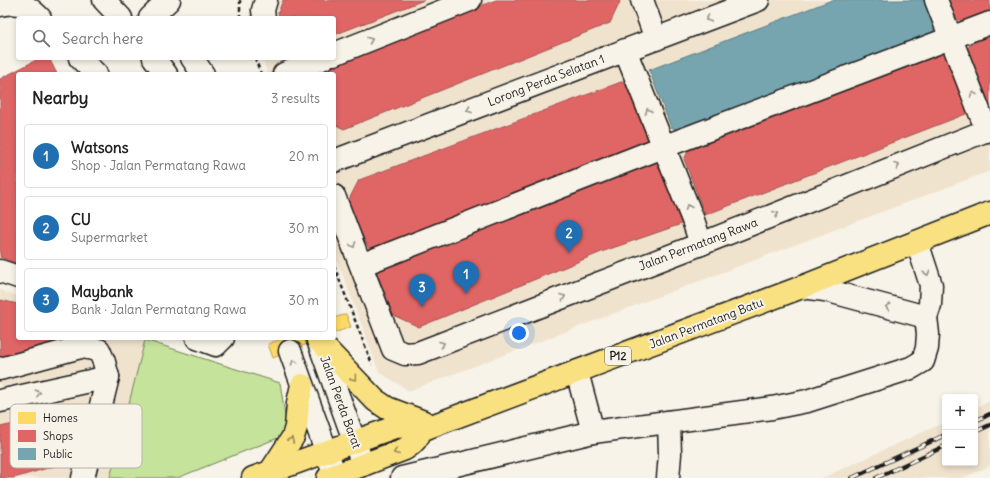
<!DOCTYPE html>
<html lang="en">
<head>
<meta charset="utf-8">
<style>
	body { margin:0; font-family:Delius,sans-serif; background:#f6f6f6; color:#222 }
	.controls { position:absolute; right:12px; bottom:12px; display:grid; overflow:hidden; border-radius:4px; box-shadow:0 2px 6px #0003 }
	.controls button { width:36px; height:36px; display:grid; place-items:center; padding:0; border:0; border-bottom:1px solid #e0e0e0; background:#fff; color:#222; font:20px sans-serif }
	.you { position:absolute; left:519px; top:333px; width:14px; height:14px; margin:-10px; border:3px solid #fff; border-radius:50%; background:#1a73e8; box-shadow:0 0 0 6px #1a73e833 }
	.badge { display:grid; place-items:center; width:26px; height:26px; border-radius:50%; background:#1f6fb2; color:#fff; font-size:13px; font-weight:700 }
	.pin { position:absolute; translate:-50% -33px; filter:drop-shadow(0 1px 2px #0008) }
	.pin::after { content:''; position:absolute; top:21px; width:14px; height:12px; background:inherit; clip-path:polygon(0 0,100% 0,50% 100%) }
	.list { margin:0; padding:0; list-style:none }
	h2 { display:flex; justify-content:space-between; align-items:center; height:52px; margin:0; padding:0 16px; font-size:17px }
	h2 small { font-size:13px; font-weight:400; color:#767676 }
	.list li { display:grid; grid-template-columns:26px 1fr auto; gap:12px; align-items:center; box-sizing:border-box; height:64px; margin:0 8px 8px; padding:0 8px; border:1px solid #e0e0e0; border-radius:4px }
	.list b { display:block; font-size:15px; white-space:nowrap }
	.list p { margin:0; font-size:13px; white-space:nowrap; color:#767676 }
	.list em { font-size:13px; font-style:normal; color:#767676 }
	.icon { flex:none; width:22px; height:22px; fill:none; stroke:currentColor; stroke-width:2; stroke-linecap:round; stroke-linejoin:round }
	.map { position:relative; flex:none; width:990px; height:478px; overflow:hidden }
	.search { position:absolute; background:#fff; box-shadow:0 2px 6px #0003; left:16px; top:16px; width:320px; height:44px; display:flex; align-items:center; gap:10px; box-sizing:border-box; padding:0 14px; border-radius:4px; color:#767676; font-size:15px }
	.panel { position:absolute; background:#fff; box-shadow:0 2px 6px #0003; left:16px; top:72px; width:320px; height:268px; border-radius:4px }
	.map>svg:first-child { display:block }
	.built { fill:#f0e3ce }
	.green { fill:#c5e39a; stroke:#70805b }
	.homes { fill:#ffd966; stroke:#bba050 }
	.shops { fill:#e06666; stroke:#a55050 }
	.public { fill:#76a5af; stroke:#5b7c83 }
	.lines { fill:none; stroke-linecap:round; stroke-linejoin:round }
	.minor-casing { stroke:#1c1c1c; stroke-width:25 }
	.major-casing { stroke:#1c1c1c; stroke-width:25 }
	.path { stroke:#1c1c1c; stroke-width:2.5; stroke-dasharray:4 3; stroke-linecap:butt }
	.minor { stroke:#f7f3e8; stroke-width:22 }
	.major { stroke:#f9e181; stroke-width:22 }
	.rail-casing { stroke:#1c1c1c; stroke-width:4.5 }
	.rail { stroke:#f7f3e8; stroke-width:3; stroke-dasharray:9; stroke-linecap:butt }
	.oneway { stroke:#94928c }
	.oneway2 { stroke:#968854 }
	.labels { text-anchor:middle; dominant-baseline:central; stroke-width:4; stroke-linejoin:round; paint-order:stroke }
	.shield { fill:#f7f3e8; stroke:#5e5c59; stroke-width:1 }
	.shield-label { font-size:11px; font-weight:bold; fill:#1c1c1c }
	.street-label { font-size:12px; fill:#1c1c1c; stroke:#f7f3e8 }
	.key { fill:#f7f3e8; stroke:#b5b2ab; stroke-width:1 }
	.key-label { font-size:11px; fill:#1c1c1c }
</style>
</head>
<body>
<div class="map">
<svg width="990" height="478" viewBox="0 0 990 478">
	<rect width="100%" height="100%" fill="#f7f3e8"/>
	<filter id="ink" filterUnits="userSpaceOnUse"><feTurbulence type="fractalNoise" baseFrequency=".025" numOctaves="2"/><feDisplacementMap in="SourceGraphic" scale="8" xChannelSelector="R" yChannelSelector="G"/><feConvolveMatrix kernelMatrix="1 2 1 2 8 2 1 2 1" color-interpolation-filters="sRGB"/></filter>
	<g filter="url(#ink)">
		<!-- built -->
		<g class="built">
			<polygon points="254,0 990,0 990,171 409,391 379,372 334,252 334,74 268,74 262,58 334,58 334,18 248,18"/>
			<polygon points="0,290 18,296 18,338 140,338 145,340 110,478 0,478"/>
			<polygon points="990,401 990,466 963,478 822,478 945,422 945,463 975,463 975,408"/>
		</g>
		<!-- green -->
		<polygon class="green" points="145,340 280,383 288,434 177,478 110,478"/>
		<!-- homes -->
		<g class="homes">
			<polygon points="346,314 351,327 334,333 334,318"/>
			<polygon points="283,338 322,338 273,358 268,344"/>
		</g>
		<!-- shops -->
		<g class="shops">
			<polygon points="283,0 424,0 334,35 334,18 280,18 278,13"/>
			<polygon points="496,0 619,0 620,2 610,23 344,129 334,124 334,74 303,74"/>
			<polygon points="948,0 990,0 990,12 965,21 955,19"/>
			<polygon points="990,34 990,107 989,107 967,49 974,40"/>
			<polygon points="941,52 949,56 971,112 705,215 684,159 689,150"/>
			<polygon points="40,58 49,58 57,74 18,74 18,264 0,257 0,79"/>
			<polygon points="629,79 652,134 649,142 370,250 346,205 359,180"/>
			<polygon points="666,154 693,220 604,251 419,327 393,315 375,267"/>
			<polygon points="0,300 18,304 18,338 72,338 0,361"/>
			<polygon points="82,409 95,416 81,458 14,478 0,478 0,427"/>
		</g>
		<!-- public -->
		<polygon class="public" points="832,0 927,0 937,22 932,33 680,131 671,127 649,70"/>
		<g class="lines">
			<defs>
				<g id="minor">
					<polyline points="104,0 121,18"/>
					<polyline points="642,0 656,39"/>
					<polyline points="936,0 987,131"/>
					<path d="M0,5C19,1 26,4 40,18"/>
					<polyline points="150,18 169,0"/>
					<polyline points="264,18 263,10 266,0"/>
					<polyline points="625,50 693,220 701,244"/>
					<polyline points="334,54 470,0"/>
					<polyline points="80,58 96,74"/>
					<polyline points="154,58 166,74"/>
					<polyline points="192,58 203,74"/>
					<polyline points="284,74 324,58"/>
					<polyline points="334,161 758,0"/>
					<polyline points="334,196 393,349 405,354 418,353 701,244 990,129"/>
					<polyline points="361,265 663,147 990,23"/>
					<polyline points="0,271 18,277"/>
					<polyline points="802,287 825,290 926,317"/>
					<polyline points="197,338 216,345 223,338"/>
					<polyline points="318,340 363,465"/>
					<polyline points="290,351 335,475"/>
					<polyline points="0,369 81,347 99,350 104,362 108,377"/>
					<polyline points="577,372 593,432"/>
					<polyline points="0,401 108,377 83,478"/>
					<polyline points="402,478 593,432 772,408 807,401 911,368 923,361 927,348 928,334 926,317 930,305 931,285 917,242"/>
					<polyline points="668,478 670,454 669,422"/>
				</g>
				<g id="major">
					<polyline points="318,340 375,400 387,408 424,422"/>
					<polyline points="270,472 293,437 296,427 298,403 302,385"/>
					<polyline points="253,478 395,427 413,426 421,430 802,287 990,213"/>
					<path d="M328,478L405,449C413,444 418,439 421,430"/>
				</g>
			</defs>
			<!-- minor casing -->
			<use href="#minor" class="minor-casing"/>
			<!-- major casing -->
			<use href="#major" class="major-casing"/>
			<!-- path -->
			<g class="path">
				<polyline points="240,18 240,0"/>
				<polyline points="255,58 261,74"/>
				<polyline points="334,266 372,364"/>
			</g>
			<!-- minor -->
			<use href="#minor" class="minor"/>
			<!-- major -->
			<use href="#major" class="major"/>
			<defs>
				<g id="rail">
					<polyline points="975,421 990,414"/>
					<polyline points="975,432 990,425"/>
					<polyline points="852,478 945,435"/>
					<polyline points="876,478 945,446"/>
				</g>
			</defs>
			<!-- rail casing -->
			<use href="#rail" class="rail-casing"/>
			<!-- rail -->
			<use href="#rail" class="rail"/>
		</g>
		<!-- one-way arrows -->
		<defs><path id="oneway-chevron" d="M-2-3.5L2.5 0L-2 3.5" fill="none" stroke-width="1.6" stroke-linecap="round" stroke-linejoin="round"/></defs>
		<g class="oneway">
			<use href="#oneway-chevron" transform="translate(708 19) rotate(159)"/>
			<use href="#oneway-chevron" transform="translate(370 40) rotate(-22)"/>
			<use href="#oneway-chevron" transform="translate(973 94) rotate(-111)"/>
			<use href="#oneway-chevron" transform="translate(469 110) rotate(159)"/>
			<use href="#oneway-chevron" transform="translate(648 111) rotate(-112)"/>
			<use href="#oneway-chevron" transform="translate(897 166) rotate(-22)"/>
			<use href="#oneway-chevron" transform="translate(688 207) rotate(-113)"/>
			<use href="#oneway-chevron" transform="translate(776 214) rotate(-22)"/>
			<use href="#oneway-chevron" transform="translate(353 245) rotate(69)"/>
			<use href="#oneway-chevron" transform="translate(927 273) rotate(73)"/>
			<use href="#oneway-chevron" transform="translate(563 297) rotate(-21)"/>
			<use href="#oneway-chevron" transform="translate(888 307) rotate(-167)"/>
			<use href="#oneway-chevron" transform="translate(442 344) rotate(-21)"/>
			<use href="#oneway-chevron" transform="translate(294 362) rotate(-109)"/>
			<use href="#oneway-chevron" transform="translate(38 393) rotate(-13)"/>
		</g>
		<g class="oneway2">
			<use href="#oneway-chevron" transform="translate(354 378) rotate(49)"/>
			<use href="#oneway-chevron" transform="translate(291 440) rotate(-65)"/>
			<use href="#oneway-chevron" transform="translate(396 452) rotate(159)"/>
		</g>
	</g>
	<g class="labels">
		<!-- shield labels -->
		<rect class="shield" x="605" y="347" width="26" height="18" rx="3"/>
		<g class="shield-label">
			<text x="618" y="356">P12</text>
		</g>
		<!-- street labels -->
		<g class="street-label">
			<text transform="translate(546 80) rotate(-21)">Lorong Perda Selatan 1</text>
			<text transform="translate(698 244) rotate(-21)">Jalan Permatang Rawa</text>
			<text transform="translate(706 323) rotate(-21)">Jalan Permatang Batu</text>
			<text transform="translate(341 402) rotate(70)">Jalan Perda Barat</text>
		</g>
	</g>
	<!-- legend -->
	<rect x="10" y="404" width="132" height="64" rx="6" class="key"/>
	<rect x="18" y="412" width="18" height="12" fill="#ffd966"/>
	<rect x="18" y="430" width="18" height="12" fill="#e06666"/>
	<rect x="18" y="448" width="18" height="12" fill="#76a5af"/>
	<g class="key-label">
		<text x="43" y="422">Homes</text>
		<text x="43" y="440">Shops</text>
		<text x="43" y="458">Public</text>
	</g>
</svg>
<div class="controls">
<button>+</button>
<button>−</button>
</div>
<div class="you"></div>
<div class="pin badge" style="left:466px;top:294px">1</div>
<div class="pin badge" style="left:569px;top:253px">2</div>
<div class="pin badge" style="left:422px;top:307px">3</div>
<div class="search"><svg class="icon" aria-label="search" viewBox="0 0 24 24"><circle cx="10" cy="10" r="6"/><path d="M15 15l6 6"/></svg>Search here</div>
<section class="panel">
<h2>Nearby<small>3 results</small></h2>
<ul class="list">
<li><span class="badge">1</span><div><b>Watsons</b><p>Shop · Jalan Permatang Rawa</p></div><em>20 m</em></li>
<li><span class="badge">2</span><div><b>CU</b><p>Supermarket</p></div><em>30 m</em></li>
<li><span class="badge">3</span><div><b>Maybank</b><p>Bank · Jalan Permatang Rawa</p></div><em>30 m</em></li>
</ul>
</section>
</div>
</body>
</html>
